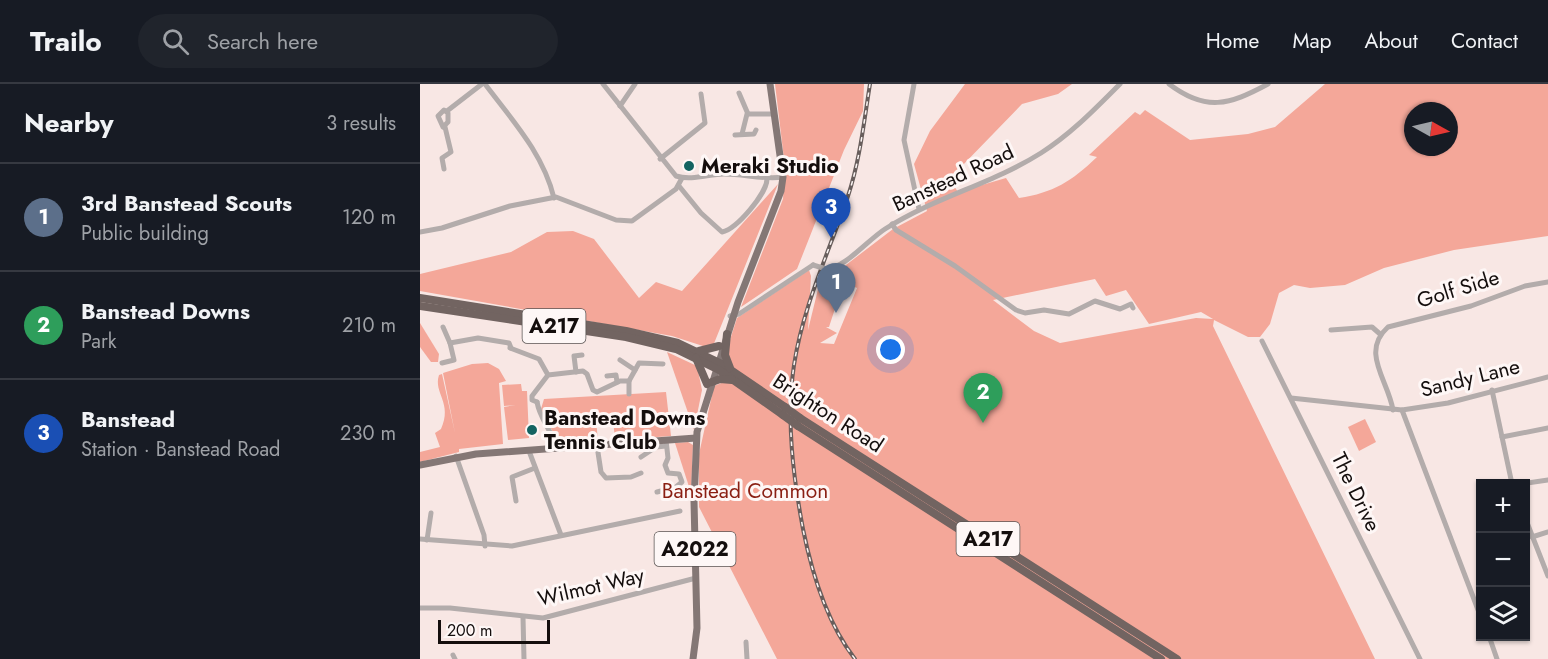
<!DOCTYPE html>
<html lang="en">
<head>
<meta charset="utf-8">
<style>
	body { margin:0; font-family:Jost,sans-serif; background:#20242c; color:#f1f3f6 }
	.controls { position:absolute; right:18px; bottom:18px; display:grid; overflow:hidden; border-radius:0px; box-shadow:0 2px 4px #0004 }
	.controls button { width:54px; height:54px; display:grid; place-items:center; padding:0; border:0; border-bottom:2px solid #363941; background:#171b24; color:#f1f3f6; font:30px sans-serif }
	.compass { position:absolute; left:984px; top:18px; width:54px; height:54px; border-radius:50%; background:#171b24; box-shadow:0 2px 4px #0004; rotate:98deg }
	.scale { position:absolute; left:18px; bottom:15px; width:112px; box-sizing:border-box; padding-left:6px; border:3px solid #140e0d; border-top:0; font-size:16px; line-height:21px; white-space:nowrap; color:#140e0d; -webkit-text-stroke:4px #fef7f6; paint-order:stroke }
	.you { position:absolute; left:471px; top:266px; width:21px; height:21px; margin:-15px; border:4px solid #fff; border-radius:50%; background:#1a73e8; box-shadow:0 0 0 9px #1a73e833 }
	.badge { display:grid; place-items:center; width:39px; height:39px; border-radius:50%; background:#ea580c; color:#fff; font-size:20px; font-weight:700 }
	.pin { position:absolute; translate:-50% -50px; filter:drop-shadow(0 2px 3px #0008) }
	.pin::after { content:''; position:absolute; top:32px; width:21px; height:18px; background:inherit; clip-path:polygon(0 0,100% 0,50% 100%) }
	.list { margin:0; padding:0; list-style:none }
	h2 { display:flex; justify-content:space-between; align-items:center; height:78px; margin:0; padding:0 24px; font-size:26px }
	h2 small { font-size:20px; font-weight:400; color:#9ea1a6 }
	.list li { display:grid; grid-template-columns:39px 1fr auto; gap:18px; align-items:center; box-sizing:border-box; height:108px; padding:0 24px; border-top:2px solid #363941 }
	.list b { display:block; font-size:22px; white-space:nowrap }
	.list p { margin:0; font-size:20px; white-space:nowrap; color:#9ea1a6 }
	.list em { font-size:20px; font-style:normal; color:#9ea1a6 }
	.icon { flex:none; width:33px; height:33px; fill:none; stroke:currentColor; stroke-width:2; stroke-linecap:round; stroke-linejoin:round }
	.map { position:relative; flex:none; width:1128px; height:575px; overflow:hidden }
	header { display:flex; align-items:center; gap:36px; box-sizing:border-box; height:84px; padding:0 30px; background:#171b24; border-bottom:2px solid #363941 }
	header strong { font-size:28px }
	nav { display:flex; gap:33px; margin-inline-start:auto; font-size:21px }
	.search { width:420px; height:54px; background:#20242c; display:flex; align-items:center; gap:15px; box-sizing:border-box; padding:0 21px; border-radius:33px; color:#9ea1a6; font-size:22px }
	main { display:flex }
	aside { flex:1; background:#171b24 }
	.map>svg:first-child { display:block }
	.green { fill:#f4a799; fill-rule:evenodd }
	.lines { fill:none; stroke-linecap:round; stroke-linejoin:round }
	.minor { stroke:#b3acab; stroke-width:5 }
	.major { stroke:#847775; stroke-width:7 }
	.highway { stroke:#726461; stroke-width:8 }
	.rail-casing { stroke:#685e5c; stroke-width:4 }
	.rail { stroke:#fef7f6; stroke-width:1.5; stroke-dasharray:4.5; stroke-linecap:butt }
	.minor-bridge { stroke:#b3acab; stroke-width:5 }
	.highway-bridge { stroke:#726461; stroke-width:8 }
	.poi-dot { fill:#146361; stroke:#fef7f6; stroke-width:2 }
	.labels { text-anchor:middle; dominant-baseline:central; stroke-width:6; stroke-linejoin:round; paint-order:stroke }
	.shield { fill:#fef7f6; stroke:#5a5453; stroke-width:1.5 }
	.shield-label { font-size:20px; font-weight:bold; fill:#140e0d }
	.poi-label { font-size:21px; font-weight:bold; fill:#140e0d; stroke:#fef7f6; text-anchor:start }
	.street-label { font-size:21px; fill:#140e0d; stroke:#fef7f6 }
	.park-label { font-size:21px; fill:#8a1f13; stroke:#fef7f6 }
</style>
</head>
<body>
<header>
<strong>Trailo</strong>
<div class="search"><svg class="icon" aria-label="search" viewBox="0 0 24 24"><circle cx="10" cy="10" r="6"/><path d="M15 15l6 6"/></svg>Search here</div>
<nav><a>Home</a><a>Map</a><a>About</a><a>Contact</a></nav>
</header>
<main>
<aside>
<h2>Nearby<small>3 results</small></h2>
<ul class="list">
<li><span class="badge" style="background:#5c6f8a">1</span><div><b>3rd Banstead Scouts</b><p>Public building</p></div><em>120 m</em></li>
<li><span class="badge" style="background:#2e9e5b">2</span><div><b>Banstead Downs</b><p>Park</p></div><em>210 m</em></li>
<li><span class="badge" style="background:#1a4fb4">3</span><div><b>Banstead</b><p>Station · Banstead Road</p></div><em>230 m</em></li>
</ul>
</aside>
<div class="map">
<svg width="1128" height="575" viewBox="0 0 1128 575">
	<rect width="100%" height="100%" fill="#f8e7e4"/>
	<!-- green -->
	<g class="green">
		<polygon points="355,0 444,0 443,27 424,66 377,185 321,223 363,115 365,83"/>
		<path d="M545,0H652L638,10L602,20L540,84L534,102L538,108L586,94L599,114C633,109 652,97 677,73L669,71L715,28L720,31L725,26L770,56L828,50L855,43L905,0H1128V152L1034,166L964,184L925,201L890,204L874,201L859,209L850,240L840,253H828L794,236L793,242L955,575H357L279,423V370L294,302L304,298L309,259L317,234L389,186L391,192L388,246L402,189L423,200L409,243H406L417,249L400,259L414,260L437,204L425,199L429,190L422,184L473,145L507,127L494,80L510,47ZM993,27H1029V63H993ZM675,195L686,212L706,206L729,240L781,228L793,235L776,234L640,259L614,247L573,216Z"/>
		<polygon points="358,100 293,262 286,263 252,252 0,207 0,190 91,168 127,148 153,147 174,155 219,214 236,198 262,207"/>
		<polygon points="0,239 19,270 18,278 11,278 0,263"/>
		<polygon points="247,268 277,282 282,306 274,346"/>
		<path d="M68,279L79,285L86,297L79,299L83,360L39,365V368L0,378V368L20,363L15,349L21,345C33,319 13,309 19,291L22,290L35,349L23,289L52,280Z"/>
		<polygon points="101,300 102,307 107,307 109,354 88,356 84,323 96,321 84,322 82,301"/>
		<polygon points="246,308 251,352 195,356 193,335 176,335 178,358 139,360 121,325 124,315"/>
		<polygon points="945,335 956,358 939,367 928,343"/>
		<polygon points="268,358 273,361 271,409 255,359"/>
	</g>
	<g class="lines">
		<!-- minor -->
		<g class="minor">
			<path d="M65,0C92,36 123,69 134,114"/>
			<path d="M183,0L256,92C272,97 289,90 304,90C325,90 343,96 363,93"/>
			<polyline points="494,0 484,56 499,125"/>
			<path d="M749,0C786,28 809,21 848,0"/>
			<polyline points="319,9 328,30"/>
			<polyline points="200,22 215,0"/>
			<polygon points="24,26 28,29 28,38 23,43 18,32"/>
			<polyline points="27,27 62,0"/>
			<polyline points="322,50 327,30 354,30"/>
			<polyline points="315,51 334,50 336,46"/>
			<polyline points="240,75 285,39 281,10"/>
			<polyline points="24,85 22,74 31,68 25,43"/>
			<path d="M259,102L281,129L302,148C317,145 347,109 347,95"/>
			<polyline points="472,140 476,146 535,182 596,226 605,229 624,226 649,230 675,217 700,225 711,220 713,224"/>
			<polyline points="0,148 22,144 90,122 136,113 196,136 212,137 256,105 262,94"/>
			<path d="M406,185C424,185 449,155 465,145C515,113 572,100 621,69C651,50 675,25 700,0"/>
			<polyline points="310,232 319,230 393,181"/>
			<polyline points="23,243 30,259 58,254 89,259 91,264"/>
			<polyline points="911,246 952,243 960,250"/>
			<polyline points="842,257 1000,575"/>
			<polyline points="90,264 119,275 128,291"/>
			<polyline points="200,276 215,286"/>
			<polyline points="22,279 34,276 30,259"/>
			<polyline points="156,288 154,272 162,271"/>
			<polyline points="187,292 196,291 197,298"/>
			<polyline points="1072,306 1092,400"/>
			<polyline points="209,310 209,297"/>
			<polyline points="871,314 982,326 1028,319 1128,293"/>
			<polyline points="117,318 112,316 112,312 128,291 163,287 167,290 173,306 177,308 200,297 209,297 219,279 243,280"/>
			<path d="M117,318C120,336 133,347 136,365"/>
			<path d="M973,326C968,296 940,268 968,243L1051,222L1105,202L1128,198"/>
			<polyline points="982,326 1060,531"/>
			<polyline points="1082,353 1128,344"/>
			<polyline points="177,362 181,388 186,394 211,393 221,389"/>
			<polyline points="109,367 141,451"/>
			<polyline points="36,372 64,451 65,462"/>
			<polyline points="221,373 236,363 246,362"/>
			<polyline points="1100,400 1128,396"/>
			<polyline points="237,408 256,403 262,398 259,390 248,389 245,381 248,374 246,356"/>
			<polyline points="96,417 92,393 115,384"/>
			<polyline points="1106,436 1128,492"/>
			<polyline points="1112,453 1128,448"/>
			<polyline points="0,455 92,462 260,427"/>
			<polyline points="7,456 11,429"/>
			<polyline points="0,524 30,524 123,534 276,494"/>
			<polyline points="103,533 104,575"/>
			<polyline points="1069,552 1077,575"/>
			<polyline points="326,558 327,575"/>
			<polyline points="33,571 35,575"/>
		</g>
		<!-- major -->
		<g class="major">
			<polyline points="0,381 56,370 276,354"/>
			<polyline points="273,575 277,544 274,417 277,348 318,218 361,107 363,93 350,0"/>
		</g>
		<!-- highway -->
		<g class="highway">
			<polyline points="0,214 206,247 258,259 302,280 365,323"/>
			<polyline points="0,222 206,253 256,265 299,286 363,331"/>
			<polyline points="307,250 305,271 310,284"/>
			<polyline points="279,267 299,262"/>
			<polyline points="276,274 287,300"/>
			<polyline points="292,298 300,295 312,296"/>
			<polyline points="380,334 757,575"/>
			<polyline points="378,342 741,575"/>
		</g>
		<defs>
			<path id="rail" d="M435,575C407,539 392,490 383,445C373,392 366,335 374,281C383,222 409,168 428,112C440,76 444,37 450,0"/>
		</defs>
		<!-- rail casing -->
		<use href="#rail" class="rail-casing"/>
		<!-- rail -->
		<use href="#rail" class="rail"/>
		<!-- minor-bridge -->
		<polyline class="minor-bridge" points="393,181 406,185"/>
		<!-- highway-bridge -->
		<g class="highway-bridge">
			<polyline points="365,323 380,334"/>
			<polyline points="363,331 378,342"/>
		</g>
	</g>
	<!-- markers -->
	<g class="poi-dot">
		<circle cx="269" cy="82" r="6"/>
		<circle cx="112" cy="346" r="6"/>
	</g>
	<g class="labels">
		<!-- shield labels -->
		<g class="shield">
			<rect x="102.5" y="225" width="63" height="34" rx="4.5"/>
			<rect x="536.5" y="438" width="63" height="34" rx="4.5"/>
			<rect x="234.5" y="448" width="81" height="34" rx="4.5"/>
		</g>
		<g class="shield-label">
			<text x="134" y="242">A217</text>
			<text x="568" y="455">A217</text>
			<text x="275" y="465">A2022</text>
		</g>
		<!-- poi labels -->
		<g class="poi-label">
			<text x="281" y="82">Meraki Studio</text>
			<text x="124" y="334">Banstead Downs<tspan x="124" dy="24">Tennis Club</tspan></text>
		</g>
		<!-- street labels -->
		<g class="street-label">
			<text transform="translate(533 94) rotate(-25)">Banstead Road</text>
			<text transform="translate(1038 205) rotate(-17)">Golf Side</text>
			<text transform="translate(1050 294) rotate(-14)">Sandy Lane</text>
			<text transform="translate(408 329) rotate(33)">Brighton Road</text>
			<text transform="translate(936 408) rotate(64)">The Drive</text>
			<text transform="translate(171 503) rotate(-13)">Wilmot Way</text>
		</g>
		<!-- park labels -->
		<g class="park-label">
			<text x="325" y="407">Banstead Common</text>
		</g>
	</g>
</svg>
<div class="controls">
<button>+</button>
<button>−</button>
<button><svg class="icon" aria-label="layers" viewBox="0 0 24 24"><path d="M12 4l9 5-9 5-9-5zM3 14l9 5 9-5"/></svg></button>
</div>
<svg class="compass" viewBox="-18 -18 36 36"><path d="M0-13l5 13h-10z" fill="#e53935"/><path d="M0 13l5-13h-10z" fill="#9ea1a6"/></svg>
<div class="scale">200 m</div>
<div class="you"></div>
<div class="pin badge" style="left:416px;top:229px;background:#5c6f8a">1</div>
<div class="pin badge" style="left:563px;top:339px;background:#2e9e5b">2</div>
<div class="pin badge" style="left:411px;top:154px;background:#1a4fb4">3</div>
</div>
</main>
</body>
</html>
